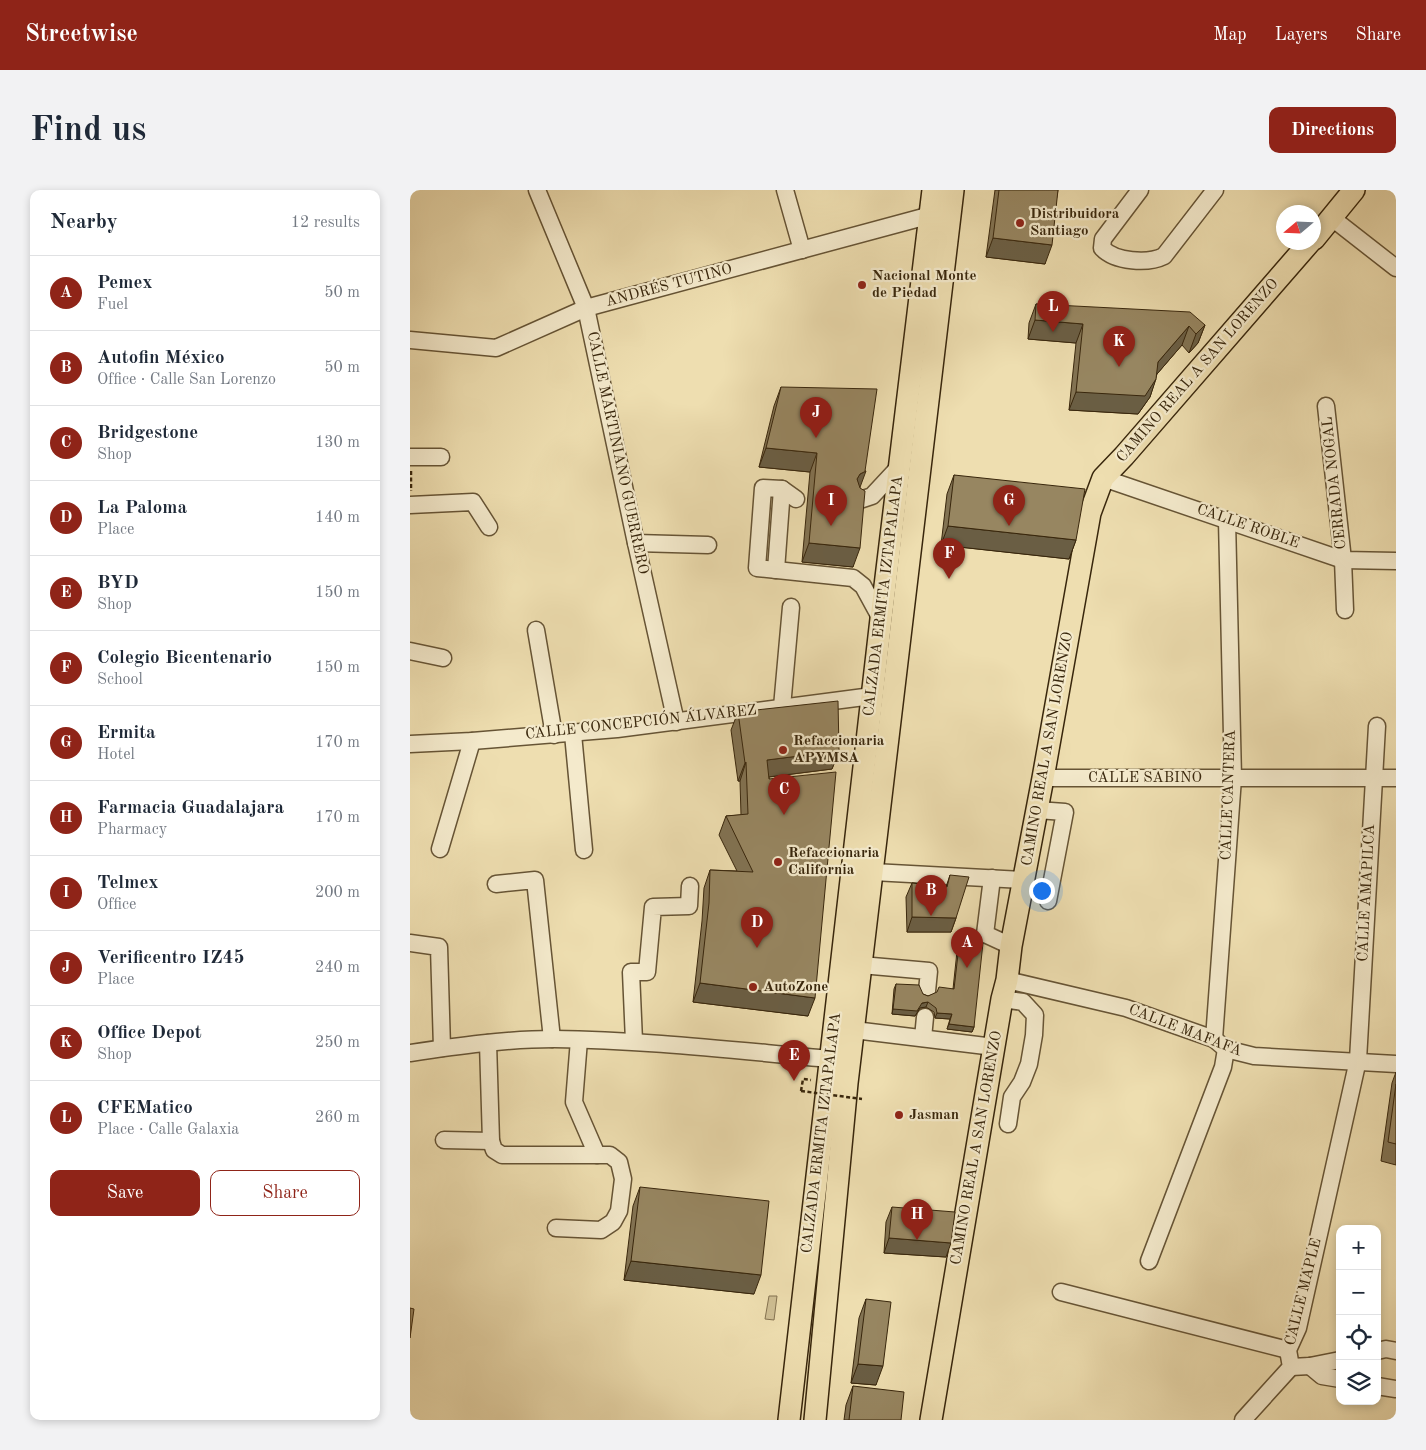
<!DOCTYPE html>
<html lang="en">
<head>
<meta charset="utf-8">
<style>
	body { margin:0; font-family:"Old Standard TT",serif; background:#f2f2f3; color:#1f2937 }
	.controls { position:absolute; right:15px; bottom:15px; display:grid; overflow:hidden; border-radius:10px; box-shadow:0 2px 8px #0003 }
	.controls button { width:45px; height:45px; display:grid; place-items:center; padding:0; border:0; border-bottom:1px solid #e0e1e3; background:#fff; color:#1f2937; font:25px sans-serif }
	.compass { position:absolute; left:866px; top:15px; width:45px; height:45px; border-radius:50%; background:#fff; box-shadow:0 2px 8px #0003; rotate:251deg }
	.you { position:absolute; left:631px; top:700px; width:18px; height:18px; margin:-12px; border:4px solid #fff; border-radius:50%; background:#1a73e8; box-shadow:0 0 0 8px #1a73e833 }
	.badge { display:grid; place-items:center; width:32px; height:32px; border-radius:50%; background:#8f2418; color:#fff; font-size:16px; font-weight:700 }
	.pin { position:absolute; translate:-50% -41px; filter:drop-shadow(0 1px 2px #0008) }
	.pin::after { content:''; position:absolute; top:26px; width:18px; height:15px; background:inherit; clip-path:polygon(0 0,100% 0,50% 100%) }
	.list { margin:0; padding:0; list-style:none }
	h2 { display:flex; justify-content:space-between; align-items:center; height:65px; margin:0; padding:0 20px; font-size:21px }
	h2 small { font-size:16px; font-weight:400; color:#747a83 }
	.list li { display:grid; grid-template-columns:32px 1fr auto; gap:15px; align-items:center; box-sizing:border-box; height:75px; padding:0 20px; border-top:1px solid #e0e1e3 }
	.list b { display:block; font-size:19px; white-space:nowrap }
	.list p { margin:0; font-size:16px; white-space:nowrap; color:#747a83 }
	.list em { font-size:16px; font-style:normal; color:#747a83 }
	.actions { display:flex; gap:10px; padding:15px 20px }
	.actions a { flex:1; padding:11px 0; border:1px solid #8f2418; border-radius:10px; text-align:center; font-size:18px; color:#8f2418 }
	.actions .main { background:#8f2418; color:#fff }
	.icon { flex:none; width:28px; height:28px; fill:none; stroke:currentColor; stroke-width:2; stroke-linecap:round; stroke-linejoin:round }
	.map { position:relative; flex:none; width:986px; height:1230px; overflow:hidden; border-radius:10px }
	header { display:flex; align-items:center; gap:30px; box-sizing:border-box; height:70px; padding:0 25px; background:#8f2418; color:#fff }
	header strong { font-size:24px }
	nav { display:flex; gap:28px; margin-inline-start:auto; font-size:18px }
	.intro { display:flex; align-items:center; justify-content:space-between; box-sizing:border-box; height:120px; padding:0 30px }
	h1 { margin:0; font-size:35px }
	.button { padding:12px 22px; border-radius:10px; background:#8f2418; color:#fff; font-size:18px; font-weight:700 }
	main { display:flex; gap:30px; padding:0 30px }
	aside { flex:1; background:#fff; border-radius:10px; box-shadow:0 2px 8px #0003 }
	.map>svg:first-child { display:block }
	.green { fill:#cfbf94; stroke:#847250 }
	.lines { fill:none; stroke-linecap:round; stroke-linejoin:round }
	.minor-casing { stroke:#665435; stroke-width:19 }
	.major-casing { stroke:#38260c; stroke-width:24 }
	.path { stroke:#38260c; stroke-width:2.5; stroke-dasharray:4 2.5; stroke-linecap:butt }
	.minor { stroke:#f4eacc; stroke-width:16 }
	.major { stroke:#eedeb0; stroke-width:21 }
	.path-bridge { stroke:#38260c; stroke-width:2.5; stroke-dasharray:4 2.5; stroke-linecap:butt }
	.wall { fill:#827353; stroke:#38260c }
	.shaded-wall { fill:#6a5e44; stroke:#38260c }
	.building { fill:#978661; stroke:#38260c }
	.poi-dot { fill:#8f2418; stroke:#f4eacc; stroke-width:2 }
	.labels { text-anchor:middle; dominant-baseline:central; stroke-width:4.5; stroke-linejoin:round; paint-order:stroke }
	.poi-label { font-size:15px; font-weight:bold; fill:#38260c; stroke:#f4eacc; text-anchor:start }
	.street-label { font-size:15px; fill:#38260c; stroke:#f4eacc }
</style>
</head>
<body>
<header>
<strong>Streetwise</strong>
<nav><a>Map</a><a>Layers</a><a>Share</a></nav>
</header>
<div class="intro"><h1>Find us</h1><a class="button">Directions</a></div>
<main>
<aside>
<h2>Nearby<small>12 results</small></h2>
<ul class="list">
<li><span class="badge">A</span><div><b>Pemex</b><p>Fuel</p></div><em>50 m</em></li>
<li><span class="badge">B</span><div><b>Autofin México</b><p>Office · Calle San Lorenzo</p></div><em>50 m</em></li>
<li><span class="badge">C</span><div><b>Bridgestone</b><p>Shop</p></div><em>130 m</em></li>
<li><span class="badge">D</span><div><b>La Paloma</b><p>Place</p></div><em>140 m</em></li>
<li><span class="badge">E</span><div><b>BYD</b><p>Shop</p></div><em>150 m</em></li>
<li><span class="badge">F</span><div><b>Colegio Bicentenario</b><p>School</p></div><em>150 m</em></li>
<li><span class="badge">G</span><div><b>Ermita</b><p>Hotel</p></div><em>170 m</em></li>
<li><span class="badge">H</span><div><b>Farmacia Guadalajara</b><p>Pharmacy</p></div><em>170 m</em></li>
<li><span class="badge">I</span><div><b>Telmex</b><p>Office</p></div><em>200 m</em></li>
<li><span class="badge">J</span><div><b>Verificentro IZ45</b><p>Place</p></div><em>240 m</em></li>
<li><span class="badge">K</span><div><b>Office Depot</b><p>Shop</p></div><em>250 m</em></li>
<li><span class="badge">L</span><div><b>CFEMatico</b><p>Place · Calle Galaxia</p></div><em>260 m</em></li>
</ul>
<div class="actions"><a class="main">Save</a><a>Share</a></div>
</aside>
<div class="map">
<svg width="986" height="1230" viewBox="0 0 986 1230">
	<rect width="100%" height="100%" fill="#eedeb0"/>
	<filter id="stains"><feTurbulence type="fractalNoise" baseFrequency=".004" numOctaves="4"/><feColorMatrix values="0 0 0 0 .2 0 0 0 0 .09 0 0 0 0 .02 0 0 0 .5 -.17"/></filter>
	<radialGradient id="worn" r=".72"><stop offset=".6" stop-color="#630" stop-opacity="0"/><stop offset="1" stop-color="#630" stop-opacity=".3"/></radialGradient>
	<!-- green -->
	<polygon class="green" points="359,1106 367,1106 364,1130 355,1129"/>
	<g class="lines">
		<defs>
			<g id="minor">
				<polyline points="127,0 176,118 226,353 266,532"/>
				<polyline points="375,0 392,60"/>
				<path d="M730,0L693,49L692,58C705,72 738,74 754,66L805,0"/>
				<polyline points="922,28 986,78"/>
				<polyline points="0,150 86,158 176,118 521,25"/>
				<polyline points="916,216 933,370 935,420"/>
				<polyline points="0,267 31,267"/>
				<polyline points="693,288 933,370 986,371"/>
				<polyline points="386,309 372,299 353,298 347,378 443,388 453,396 471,429"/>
				<polyline points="450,310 462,306 489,277"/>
				<polyline points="0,315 63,312 79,337"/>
				<polyline points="226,353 298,355"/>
				<polyline points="366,380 372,299"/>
				<polyline points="126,440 144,545"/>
				<polyline points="0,461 33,468"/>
				<polyline points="372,517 381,417"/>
				<polyline points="163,544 174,660"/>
				<polyline points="0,554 62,551 207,539 462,506"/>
				<polyline points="633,588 986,588"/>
				<polyline points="627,620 655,622 638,711"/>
				<polyline points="30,659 62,551"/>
				<polyline points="463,682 614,690"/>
				<polyline points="582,688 575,744 601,756"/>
				<polyline points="86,694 125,690 142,849"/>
				<polyline points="0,753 29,757 32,858"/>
				<polyline points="451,775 519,781 517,801"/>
				<polyline points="597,790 716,818 804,849 816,859 844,866 986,874"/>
				<polyline points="592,809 613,812 625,825 624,845 619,874 612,892 602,907 598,934"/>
				<polyline points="444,840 584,857"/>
				<polyline points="513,848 515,827"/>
				<polyline points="804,849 823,588 817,330"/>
				<polyline points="169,850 164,912 187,965"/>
				<polyline points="224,851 221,782 237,782 243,717 279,716 280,696"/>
				<polyline points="78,853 81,951 84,960 92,965 200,965 209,972 213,989 209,1021 203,1032 191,1040 146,1038"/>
				<path d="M0,863C47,856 96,849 144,849C237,850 329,861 421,869"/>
				<polyline points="34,950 81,951"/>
				<polyline points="739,1071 813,877 816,859"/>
				<polyline points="651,1102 878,1160"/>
				<polyline points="967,1161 976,1159 986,1161"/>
				<polyline points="900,1176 912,1186 930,1189"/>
				<polyline points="881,1177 900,1176 930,1170"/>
				<polyline points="967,1196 986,1199"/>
				<polyline points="833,1230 881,1177 878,1160 888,1138 948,870 967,536"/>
			</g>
			<g id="major">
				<polyline points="904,49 944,0"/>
				<polyline points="379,1230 471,429 523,0"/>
				<polyline points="405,1230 437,893 543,0"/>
				<polyline points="521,1230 592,809 597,790 601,756 633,588 680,323 693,288 714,266 900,52"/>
			</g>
		</defs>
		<!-- minor casing -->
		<use href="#minor" class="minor-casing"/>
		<!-- major casing -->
		<use href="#major" class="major-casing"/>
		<!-- path -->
		<g class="path">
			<polyline points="1,281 1,301"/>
			<polyline points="391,901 393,889 401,890"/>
		</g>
		<!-- minor -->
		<use href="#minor" class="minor"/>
		<!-- major -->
		<use href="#major" class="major"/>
		<!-- path-bridge -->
		<polyline class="path-bridge" points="391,901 452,909"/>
	</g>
	<!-- wall -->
	<g class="wall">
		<polygon points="585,0 648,0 635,74 576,67"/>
		<polygon points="626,114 795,135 788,153 779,163 772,155 747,184 740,207 728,224 659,220 666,153 618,149 619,133"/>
		<polygon points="371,197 450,298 443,377 392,372 400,282 349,277 364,216"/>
		<polygon points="544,285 666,350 659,369 531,355 537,304"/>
		<polygon points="328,522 429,561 422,579 359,587 398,826 283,812 292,731 294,698 300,680 327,681 309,645 316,626 331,625 330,591 328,591 321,540"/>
		<polygon points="540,685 546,728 541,742 497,742 496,707 502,693 536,697"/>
		<polygon points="550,747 564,837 562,842 537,839 540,829 525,828 524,822 516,817 510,818 505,826 482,824 484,799 486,794 518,806 543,799 548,752"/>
		<polygon points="986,882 986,975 971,971 982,893"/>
		<polygon points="230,997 344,1104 214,1090 223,1016"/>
		<polygon points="482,1017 536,1067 474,1063 476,1032"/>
		<polygon points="456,1109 466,1195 441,1193 449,1128"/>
		<polygon points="443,1196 491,1230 434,1230 436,1215"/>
	</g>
	<!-- shaded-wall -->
	<g class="shaded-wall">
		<polygon points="583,48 642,55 635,74 576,67"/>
		<polygon points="625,130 673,134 666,153 618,149"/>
		<polygon points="795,135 788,153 779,163 786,144"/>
		<polygon points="779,136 772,155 741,191 748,172"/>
		<polygon points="746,189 740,207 728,224 659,220 666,202"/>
		<polygon points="356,258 407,263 400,282 349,277"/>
		<polygon points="456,281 449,300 447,289 450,284"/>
		<polygon points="538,336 666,350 659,369 531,355"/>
		<polygon points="399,353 450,358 443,377 392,372"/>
		<polygon points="429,561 422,579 350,588 357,570"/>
		<polygon points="336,572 330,591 328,591 335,573"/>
		<polygon points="502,727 546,728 541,742 497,742"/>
		<polygon points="290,793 405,808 398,826 283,812"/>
		<polygon points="518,812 516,817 510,818 505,826 482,824 483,819"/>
		<polygon points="527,823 542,824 540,829 525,828"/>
		<polygon points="539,834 564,837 562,842 537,839"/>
		<polygon points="479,1048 541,1053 536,1067 474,1063"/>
		<polygon points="221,1071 351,1085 344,1104 214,1090"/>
		<polygon points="448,1174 473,1176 466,1195 441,1193"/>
	</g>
	<!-- building -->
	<g class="building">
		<polygon points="589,0 648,0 642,55 583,48"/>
		<polygon points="626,114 780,122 795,135 786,144 779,136 748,172 746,189 735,206 666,202 673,134 625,130"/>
		<polygon points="371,197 467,199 455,281 456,281 450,284 447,289 450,298 455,301 450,358 399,353 407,263 356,258"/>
		<polygon points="544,285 675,299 666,350 538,336"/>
		<polygon points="428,511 429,561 357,570 359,589 426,582 405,808 290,793 299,713 300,680 343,682 316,626 338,624 336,572 335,573 328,522"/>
		<polygon points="540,685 559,687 546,728 502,727 502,693 537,697"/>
		<polygon points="550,747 573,753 564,837 539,834 542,824 527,823 526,818 518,812 512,813 507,821 483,819 486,794 509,795 513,804 518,806 527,802 529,797 544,799"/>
		<polygon points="986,894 986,954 978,952"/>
		<polygon points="230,997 359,1011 351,1085 221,1071"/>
		<polygon points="482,1017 545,1022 541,1053 479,1048"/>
		<polygon points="456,1109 481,1112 473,1176 448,1174"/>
		<polygon points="0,1118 4,1119 0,1148"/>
		<polygon points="443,1196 494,1202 491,1230 439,1230"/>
	</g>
	<!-- markers -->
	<g class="poi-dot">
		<circle cx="610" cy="33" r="5"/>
		<circle cx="452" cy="95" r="5"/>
		<circle cx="373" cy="560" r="5"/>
		<circle cx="368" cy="672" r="5"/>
		<circle cx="343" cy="797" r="5"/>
		<circle cx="489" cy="925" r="5"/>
	</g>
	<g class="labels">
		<!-- poi labels -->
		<g class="poi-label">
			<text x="620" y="24">Distribuidora<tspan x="620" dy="17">Santiago</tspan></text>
			<text x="462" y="86">Nacional Monte<tspan x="462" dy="17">de Piedad</tspan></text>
			<text x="383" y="551">Refaccionaria<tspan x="383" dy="17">APYMSA</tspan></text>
			<text x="378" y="663">Refaccionaria<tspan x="378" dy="17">California</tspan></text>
			<text x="353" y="797">AutoZone</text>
			<text x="499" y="925">Jasman</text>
		</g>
		<!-- street labels -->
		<g class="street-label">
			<text transform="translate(259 96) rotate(-15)">ANDRÉS TUTINO</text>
			<text transform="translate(788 181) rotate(-49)">CAMINO REAL A SAN LORENZO</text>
			<text transform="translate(207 263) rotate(78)">CALLE MARTINIANO GUERRERO</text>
			<text transform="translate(925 293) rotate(-96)">CERRADA NOGAL</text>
			<text transform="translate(838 337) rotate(19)">CALLE ROBLE</text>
			<text transform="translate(474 406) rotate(-83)">CALZADA ERMITA IZTAPALAPA</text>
			<text transform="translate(231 533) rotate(-6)">CALLE CONCEPCIÓN ÁLVAREZ</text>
			<text transform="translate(638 559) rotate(-80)">CAMINO REAL A SAN LORENZO</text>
			<text x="735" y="588">CALLE SABINO</text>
			<text transform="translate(819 605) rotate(-88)">CALLE CANTERA</text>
			<text transform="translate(957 703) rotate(-87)">CALLE AMAPILCA</text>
			<text transform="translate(775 841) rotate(21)">CALLE MAFAFA</text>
			<text transform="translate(412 943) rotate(-83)">CALZADA ERMITA IZTAPALAPA</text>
			<text transform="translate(567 958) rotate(-80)">CAMINO REAL A SAN LORENZO</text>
			<text transform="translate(894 1102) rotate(-76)">CALLE MAPLE</text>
		</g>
	</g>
	<rect width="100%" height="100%" filter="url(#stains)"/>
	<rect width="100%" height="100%" fill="url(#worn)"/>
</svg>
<div class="controls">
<button>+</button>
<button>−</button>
<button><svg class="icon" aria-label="locate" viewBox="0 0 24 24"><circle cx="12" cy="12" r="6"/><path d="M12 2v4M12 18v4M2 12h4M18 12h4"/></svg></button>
<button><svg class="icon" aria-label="layers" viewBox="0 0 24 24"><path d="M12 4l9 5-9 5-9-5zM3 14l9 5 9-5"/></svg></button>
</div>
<svg class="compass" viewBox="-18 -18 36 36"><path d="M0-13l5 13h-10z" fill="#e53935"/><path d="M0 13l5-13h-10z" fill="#747a83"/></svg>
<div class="you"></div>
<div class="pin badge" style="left:557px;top:778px">A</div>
<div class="pin badge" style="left:521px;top:726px">B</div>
<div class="pin badge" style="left:374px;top:625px">C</div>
<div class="pin badge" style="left:347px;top:758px">D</div>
<div class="pin badge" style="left:384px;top:891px">E</div>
<div class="pin badge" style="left:539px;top:389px">F</div>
<div class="pin badge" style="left:599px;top:336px">G</div>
<div class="pin badge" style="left:507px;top:1050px">H</div>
<div class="pin badge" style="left:421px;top:336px">I</div>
<div class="pin badge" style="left:406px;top:248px">J</div>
<div class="pin badge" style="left:709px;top:177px">K</div>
<div class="pin badge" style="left:643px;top:142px">L</div>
</div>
</main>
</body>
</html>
